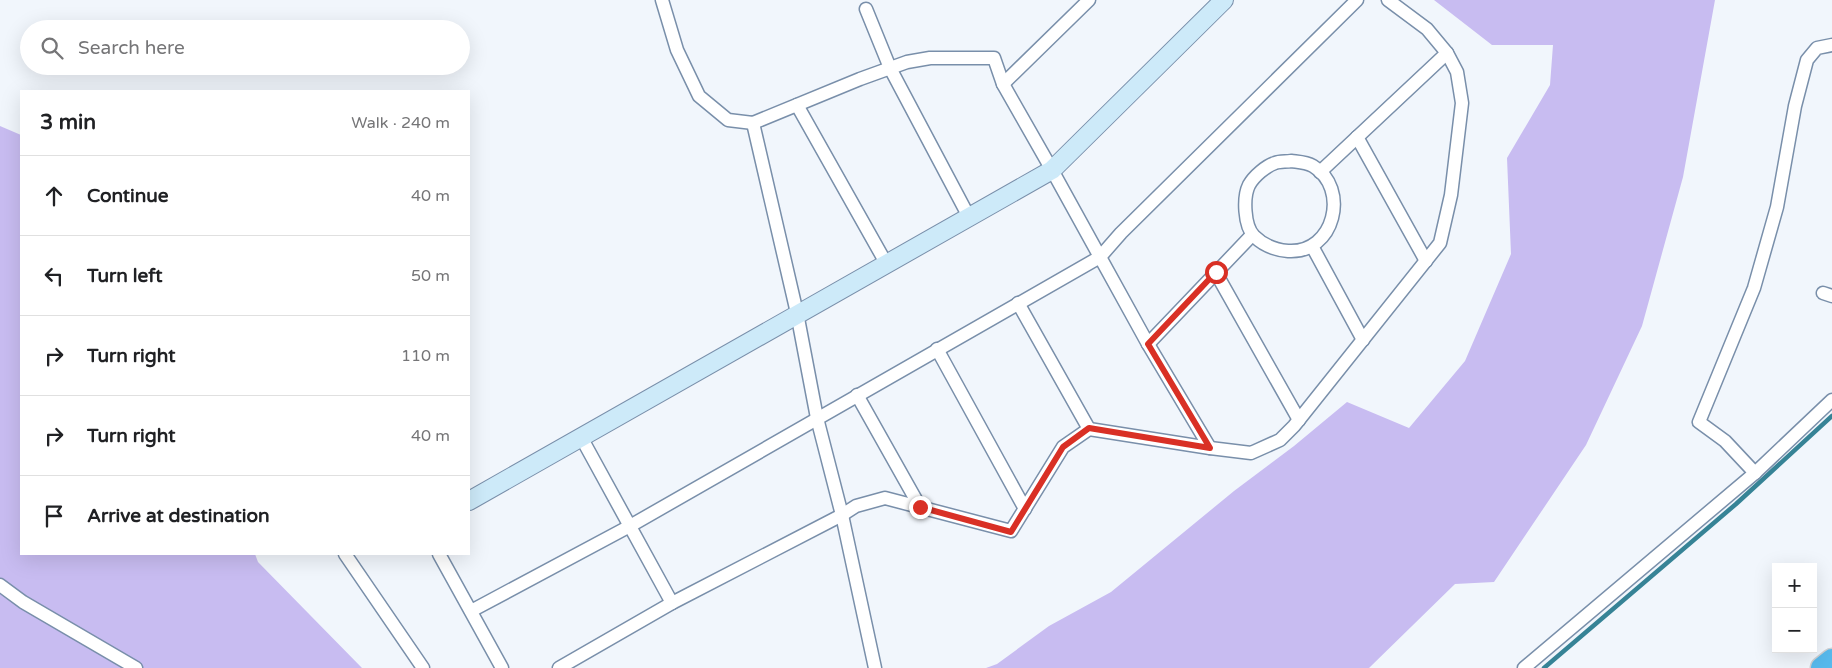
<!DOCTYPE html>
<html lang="en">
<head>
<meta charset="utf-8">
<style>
	body { margin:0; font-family:"Varela Round",sans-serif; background:#f2f2f2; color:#202124 }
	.controls { position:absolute; right:15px; bottom:15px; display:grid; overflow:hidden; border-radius:0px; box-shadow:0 5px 20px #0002 }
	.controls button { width:45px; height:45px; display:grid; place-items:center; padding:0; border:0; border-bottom:1px solid #e0e0e0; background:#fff; color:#202124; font:25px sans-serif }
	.stop { position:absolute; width:15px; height:15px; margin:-11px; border:4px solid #d93025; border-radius:50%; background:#fff }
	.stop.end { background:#d93025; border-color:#fff; box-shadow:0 1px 5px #0008 }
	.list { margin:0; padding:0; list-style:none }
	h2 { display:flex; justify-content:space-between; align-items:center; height:65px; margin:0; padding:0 20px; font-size:21px }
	h2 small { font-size:16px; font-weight:400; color:#757577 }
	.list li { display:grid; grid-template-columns:32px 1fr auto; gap:15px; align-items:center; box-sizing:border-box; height:80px; padding:0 20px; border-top:1px solid #e0e0e0 }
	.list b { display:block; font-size:19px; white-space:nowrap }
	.list em { font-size:16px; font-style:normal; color:#757577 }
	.icon { flex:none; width:28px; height:28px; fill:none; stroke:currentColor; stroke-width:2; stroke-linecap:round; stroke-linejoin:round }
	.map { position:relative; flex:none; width:1832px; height:668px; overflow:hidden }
	.search { position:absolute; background:#fff; box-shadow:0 5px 20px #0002; left:20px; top:20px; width:450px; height:55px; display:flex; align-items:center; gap:12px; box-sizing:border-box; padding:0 18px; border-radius:28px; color:#757577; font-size:19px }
	.panel { position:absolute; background:#fff; box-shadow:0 5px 20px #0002; left:20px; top:90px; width:450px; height:465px; border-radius:0px }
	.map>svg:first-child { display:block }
	.forest { fill:#c8bcf1 }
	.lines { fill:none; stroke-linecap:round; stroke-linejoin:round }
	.stream { stroke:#368396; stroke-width:4.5 }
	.street-casing { stroke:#798faa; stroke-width:15 }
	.secondary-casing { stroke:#798faa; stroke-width:20 }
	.highway-casing { stroke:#ced0d3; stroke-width:25 }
	.street { stroke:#fff; stroke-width:12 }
	.secondary { stroke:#cdeaf9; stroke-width:18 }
	.highway { stroke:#57b9ec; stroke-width:22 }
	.route { stroke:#d93025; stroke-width:6 }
</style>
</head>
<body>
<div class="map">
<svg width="1832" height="668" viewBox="0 0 1832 668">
	<rect width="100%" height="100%" fill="#f1f6fc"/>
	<!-- forest -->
	<g class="forest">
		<polygon points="1434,0 1715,0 1683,177 1642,326 1586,445 1494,582 1455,584 1369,668 986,668 997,664 1049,626 1111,592 1234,491 1294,446 1347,402 1409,428 1465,361 1511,254 1507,158 1550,85 1553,45 1492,45"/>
		<polygon points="0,126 21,135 21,554 255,554 258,562 362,668 0,668"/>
	</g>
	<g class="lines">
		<!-- stream -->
		<polyline class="stream" points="1544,668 1736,504 1832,416"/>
		<defs>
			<g id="street">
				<polyline points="662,0 677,50 699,96 728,120 753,123"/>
				<polyline points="866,9 890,68 969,217"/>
				<polyline points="1003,84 1089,0"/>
				<polyline points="797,105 886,263"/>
				<polyline points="1357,137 1426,261"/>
				<path d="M1291,161C1298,162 1306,162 1313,166C1350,188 1335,254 1288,251C1276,250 1263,245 1254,236C1244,226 1243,197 1249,185C1254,176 1266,166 1275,163C1280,161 1286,162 1291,161Z"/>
				<polyline points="1320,172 1447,53"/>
				<polyline points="1312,246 1363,340"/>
				<polyline points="1216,273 1299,420"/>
				<polyline points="1823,293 1832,296"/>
				<polyline points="1018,303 1089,429"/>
				<polyline points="1148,344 1252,235"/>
				<polyline points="937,349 1025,509"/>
				<polyline points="857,395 920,507"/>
				<polyline points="581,437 672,603"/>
				<polyline points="1755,473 1725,441 1699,422 1754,288 1777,207 1795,106 1807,60 1817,48 1832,45"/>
				<polyline points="345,554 423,668"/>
				<polyline points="439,554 502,668"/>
				<polyline points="0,585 23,602 136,668"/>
				<polyline points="471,611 630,526 1100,257 1121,233 1357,0"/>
				<polyline points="559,668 672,603 842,515 856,506 885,498 1011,531 1063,447 1089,429 1210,448 1251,453 1280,440 1294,426 1440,243 1451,195 1462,103 1457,72 1447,53 1427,29 1388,0"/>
				<polyline points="875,668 842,515 817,418 797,313 753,123 860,79 907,62 930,58 994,58 1003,84 1052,170 1148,344 1210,448"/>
				<polyline points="1524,668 1755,473 1832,400"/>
			</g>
			<polyline id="secondary" points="469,501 1052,170 1224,0"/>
			<polyline id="highway" points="1822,668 1832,660"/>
		</defs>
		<!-- street casing -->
		<use href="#street" class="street-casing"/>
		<!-- secondary casing -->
		<use href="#secondary" class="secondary-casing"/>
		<!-- highway casing -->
		<use href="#highway" class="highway-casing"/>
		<!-- street -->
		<use href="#street" class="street"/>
		<!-- secondary -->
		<use href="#secondary" class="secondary"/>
		<!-- highway -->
		<use href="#highway" class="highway"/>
	</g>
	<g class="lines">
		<!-- route -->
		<polyline class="route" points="920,507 1011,532 1063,447 1089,428 1210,448 1148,344 1216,272"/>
	</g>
</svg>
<div class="controls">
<button>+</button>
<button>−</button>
</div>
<div class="stop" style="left:1216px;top:272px"></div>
<div class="stop end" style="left:920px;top:507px"></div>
<div class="search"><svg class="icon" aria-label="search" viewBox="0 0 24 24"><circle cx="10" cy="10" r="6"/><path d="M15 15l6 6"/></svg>Search here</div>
<section class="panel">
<h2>3 min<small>Walk · 240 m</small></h2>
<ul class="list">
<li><svg class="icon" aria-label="ahead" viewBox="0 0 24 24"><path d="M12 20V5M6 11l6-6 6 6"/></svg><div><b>Continue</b></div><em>40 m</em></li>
<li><svg class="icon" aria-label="left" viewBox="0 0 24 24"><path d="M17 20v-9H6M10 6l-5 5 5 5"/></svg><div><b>Turn left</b></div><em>50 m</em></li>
<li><svg class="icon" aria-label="right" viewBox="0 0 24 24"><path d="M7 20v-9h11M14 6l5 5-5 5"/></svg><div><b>Turn right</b></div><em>110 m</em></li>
<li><svg class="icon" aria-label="right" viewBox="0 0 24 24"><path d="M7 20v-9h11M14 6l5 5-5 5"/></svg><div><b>Turn right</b></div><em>40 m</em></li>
<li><svg class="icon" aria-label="arrive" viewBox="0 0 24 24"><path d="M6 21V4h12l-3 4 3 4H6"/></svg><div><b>Arrive at destination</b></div></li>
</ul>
</section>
</div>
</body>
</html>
